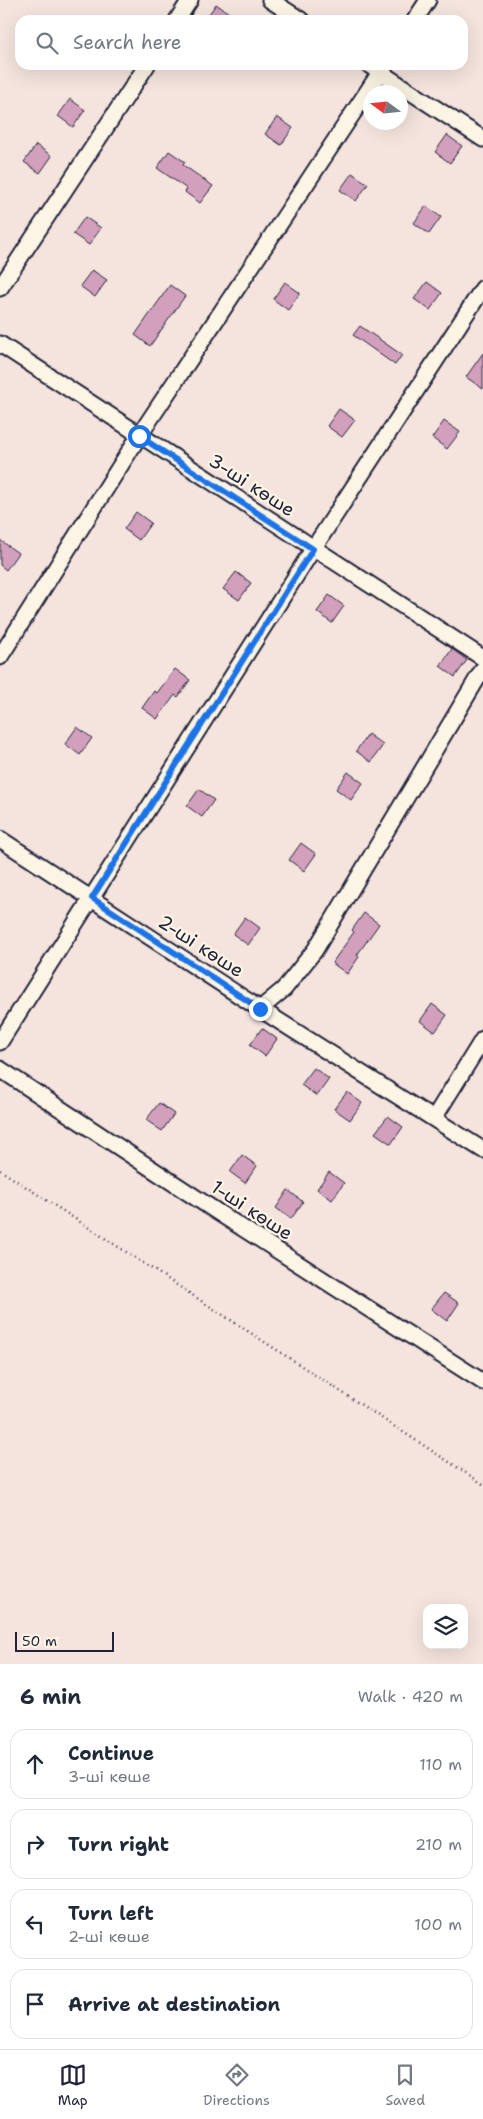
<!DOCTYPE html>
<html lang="en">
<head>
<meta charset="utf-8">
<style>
	body { margin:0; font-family:"Shantell Sans",sans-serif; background:#f2f2f3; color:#1f2937 }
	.controls { position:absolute; right:15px; bottom:15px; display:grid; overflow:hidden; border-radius:10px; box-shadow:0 5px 20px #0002 }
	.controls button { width:45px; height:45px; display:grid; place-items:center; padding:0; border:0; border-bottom:1px solid #e0e1e3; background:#fff; color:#1f2937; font:25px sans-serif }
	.compass { position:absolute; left:363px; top:85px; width:45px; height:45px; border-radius:50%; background:#fff; box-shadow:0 5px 20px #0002; rotate:285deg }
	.scale { position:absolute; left:15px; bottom:12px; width:99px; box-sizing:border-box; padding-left:5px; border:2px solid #22223b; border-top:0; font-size:14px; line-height:18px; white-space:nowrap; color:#22223b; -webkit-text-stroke:4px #fcf5e5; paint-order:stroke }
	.stop { position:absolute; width:15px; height:15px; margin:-11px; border:4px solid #1a73e8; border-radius:50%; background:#fff }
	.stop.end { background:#1a73e8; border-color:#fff; box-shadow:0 1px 5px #0008 }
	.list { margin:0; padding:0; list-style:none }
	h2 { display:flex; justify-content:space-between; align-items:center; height:65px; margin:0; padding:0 20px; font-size:21px }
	h2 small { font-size:16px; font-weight:400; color:#747a83 }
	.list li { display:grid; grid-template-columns:32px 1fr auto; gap:15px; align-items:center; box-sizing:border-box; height:70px; margin:0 10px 10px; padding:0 10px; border:1px solid #e0e1e3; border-radius:15px }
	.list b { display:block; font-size:19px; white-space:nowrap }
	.list p { margin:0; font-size:16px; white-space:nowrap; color:#747a83 }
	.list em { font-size:16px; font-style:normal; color:#747a83 }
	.icon { flex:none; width:28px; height:28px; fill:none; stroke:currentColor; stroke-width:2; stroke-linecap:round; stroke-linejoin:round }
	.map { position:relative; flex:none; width:483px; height:1664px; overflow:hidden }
	.search { position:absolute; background:#fff; box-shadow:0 5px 20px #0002; left:15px; right:15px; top:15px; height:55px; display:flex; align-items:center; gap:12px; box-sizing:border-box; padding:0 18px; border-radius:15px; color:#747a83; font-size:19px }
	.sheet { height:385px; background:#fff }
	nav { display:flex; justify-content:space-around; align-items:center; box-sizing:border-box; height:70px; border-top:1px solid #e0e1e3; background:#fff; font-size:14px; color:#747a83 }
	nav a { display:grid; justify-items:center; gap:2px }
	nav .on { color:#22223b }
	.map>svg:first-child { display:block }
	.building { fill:#d2a0bc; stroke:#22223b }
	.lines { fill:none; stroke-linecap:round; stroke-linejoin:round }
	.minor-casing { stroke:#22223b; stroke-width:19 }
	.path { stroke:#22223b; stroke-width:2.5; stroke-dasharray:1 4; stroke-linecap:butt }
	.minor { stroke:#fcf5e5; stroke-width:15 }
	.route { stroke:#1a73e8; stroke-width:6 }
	.labels { text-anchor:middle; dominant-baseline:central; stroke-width:4.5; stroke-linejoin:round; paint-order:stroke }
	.street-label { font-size:19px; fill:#22223b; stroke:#fcf5e5 }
</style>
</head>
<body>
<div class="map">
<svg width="483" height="1664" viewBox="0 0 483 1664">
	<rect width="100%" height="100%" fill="#f4e4dd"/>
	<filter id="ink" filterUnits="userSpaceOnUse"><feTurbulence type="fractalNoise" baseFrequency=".02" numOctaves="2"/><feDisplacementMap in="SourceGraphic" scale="10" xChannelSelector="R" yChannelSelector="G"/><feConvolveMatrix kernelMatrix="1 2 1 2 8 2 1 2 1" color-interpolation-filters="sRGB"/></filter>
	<g filter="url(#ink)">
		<!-- building -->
		<g class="building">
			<polygon points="216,4 239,20 205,20"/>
			<polygon points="70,99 85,110 73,127 58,116"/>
			<polygon points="277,117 293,128 281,145 265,134"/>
			<polygon points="447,135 462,146 450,163 435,152"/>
			<polygon points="36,145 52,156 40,173 24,162"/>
			<polygon points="169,151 185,162 183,165 213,186 200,203 185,192 187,189 157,168"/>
			<polygon points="352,173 368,184 356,201 340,190"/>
			<polygon points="426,206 441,217 429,234 414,223"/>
			<polygon points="85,217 101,228 89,245 73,234"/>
			<polygon points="92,270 107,280 95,297 80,286"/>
			<polygon points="285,282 300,293 288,310 273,299"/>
			<polygon points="427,282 442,293 430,310 414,299"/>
			<polygon points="170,285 185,296 150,346 135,335"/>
			<polygon points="360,326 402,355 395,365 353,335"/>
			<polygon points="483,353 483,389 466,377"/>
			<polygon points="339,409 355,420 342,437 327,426"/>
			<polygon points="444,421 460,432 447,449 432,438"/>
			<polygon points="136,512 151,523 139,540 124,529"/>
			<polygon points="0,540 18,553 6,570 0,565"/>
			<polygon points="236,572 251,583 239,600 223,589"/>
			<polygon points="329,595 344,606 332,623 317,612"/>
			<polygon points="452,649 467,660 455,677 440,666"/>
			<polygon points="175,669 190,680 178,697 175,695 157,719 142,708 154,691 157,693"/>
			<polygon points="77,727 92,738 80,755 65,744"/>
			<polygon points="368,734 383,745 371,762 356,751"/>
			<polygon points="348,772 363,783 351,800 336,789"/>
			<polygon points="199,789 214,800 202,817 187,806"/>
			<polygon points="301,843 316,854 304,871 289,860"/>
			<polygon points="364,913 379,924 357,955 359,957 347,974 332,963 354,932 352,930"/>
			<polygon points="245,917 260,928 248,945 233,934"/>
			<polygon points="432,1004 447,1015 435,1032 420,1021"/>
			<polygon points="262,1028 277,1039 265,1056 250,1045"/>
			<polygon points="314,1068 329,1079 317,1096 301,1085"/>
			<polygon points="347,1092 362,1103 350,1120 334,1109"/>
			<polygon points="159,1103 174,1114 162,1131 146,1120"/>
			<polygon points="388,1116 403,1127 391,1144 375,1133"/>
			<polygon points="242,1155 257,1166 245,1183 230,1172"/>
			<polygon points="329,1172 344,1183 332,1200 317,1189"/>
			<polygon points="288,1190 303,1202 291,1219 276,1208"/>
			<polygon points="444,1293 459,1303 447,1321 431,1309"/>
		</g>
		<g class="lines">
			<defs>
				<g id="minor">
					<polyline points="270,0 301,20"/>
					<polyline points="177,20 190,0"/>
					<polyline points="415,20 428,0"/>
					<polyline points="369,65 483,139"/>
					<polyline points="0,288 147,65"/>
					<polyline points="0,344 483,658"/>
					<polyline points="0,657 139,436 385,65"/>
					<polyline points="0,839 260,1009 483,1150"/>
					<polyline points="260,1009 284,989 315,950 483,669"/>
					<polyline points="0,1042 313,549 483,288"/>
					<polyline points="0,1069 219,1213 483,1382"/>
					<polyline points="434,1118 483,1039"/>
				</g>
			</defs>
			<!-- minor casing -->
			<use href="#minor" class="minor-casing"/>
			<!-- path -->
			<polyline class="path" points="0,1170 483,1484"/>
			<!-- minor -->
			<use href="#minor" class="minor"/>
		</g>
	</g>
	<g class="lines" filter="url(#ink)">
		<!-- route -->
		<polyline class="route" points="139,436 313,549 92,898 260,1009"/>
	</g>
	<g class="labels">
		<!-- street labels -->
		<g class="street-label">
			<text transform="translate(252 485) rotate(33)">3-ші көше</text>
			<text transform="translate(201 946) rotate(33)">2-ші көше</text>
			<text transform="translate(252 1210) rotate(33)">1-ші көше</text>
		</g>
	</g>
</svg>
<div class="controls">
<button><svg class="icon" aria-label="layers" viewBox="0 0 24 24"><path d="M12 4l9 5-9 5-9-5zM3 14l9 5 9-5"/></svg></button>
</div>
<svg class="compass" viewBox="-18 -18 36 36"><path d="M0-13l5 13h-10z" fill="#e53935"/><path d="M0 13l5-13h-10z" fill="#747a83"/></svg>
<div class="scale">50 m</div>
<div class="stop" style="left:139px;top:436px"></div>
<div class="stop end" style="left:260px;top:1009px"></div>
<div class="search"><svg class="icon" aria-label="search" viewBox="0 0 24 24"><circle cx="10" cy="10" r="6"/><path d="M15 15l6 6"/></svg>Search here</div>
</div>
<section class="sheet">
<h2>6 min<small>Walk · 420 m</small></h2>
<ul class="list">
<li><svg class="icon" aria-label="ahead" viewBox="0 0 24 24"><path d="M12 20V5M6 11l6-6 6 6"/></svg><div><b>Continue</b><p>3-ші көше</p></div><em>110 m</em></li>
<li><svg class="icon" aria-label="right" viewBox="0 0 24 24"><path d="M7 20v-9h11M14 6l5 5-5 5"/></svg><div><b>Turn right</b></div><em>210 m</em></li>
<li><svg class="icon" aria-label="left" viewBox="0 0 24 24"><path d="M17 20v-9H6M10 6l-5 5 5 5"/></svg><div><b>Turn left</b><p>2-ші көше</p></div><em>100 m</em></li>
<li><svg class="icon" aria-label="arrive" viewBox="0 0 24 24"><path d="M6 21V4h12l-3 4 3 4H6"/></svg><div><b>Arrive at destination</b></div></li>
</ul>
</section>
<nav>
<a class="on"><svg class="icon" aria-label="map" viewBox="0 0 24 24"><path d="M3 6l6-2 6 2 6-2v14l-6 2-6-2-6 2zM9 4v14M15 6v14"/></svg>Map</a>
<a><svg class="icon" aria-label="directions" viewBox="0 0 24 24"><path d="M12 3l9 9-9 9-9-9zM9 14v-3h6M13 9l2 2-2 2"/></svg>Directions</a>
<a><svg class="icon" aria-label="saved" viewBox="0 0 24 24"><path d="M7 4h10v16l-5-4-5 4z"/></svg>Saved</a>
</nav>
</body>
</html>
